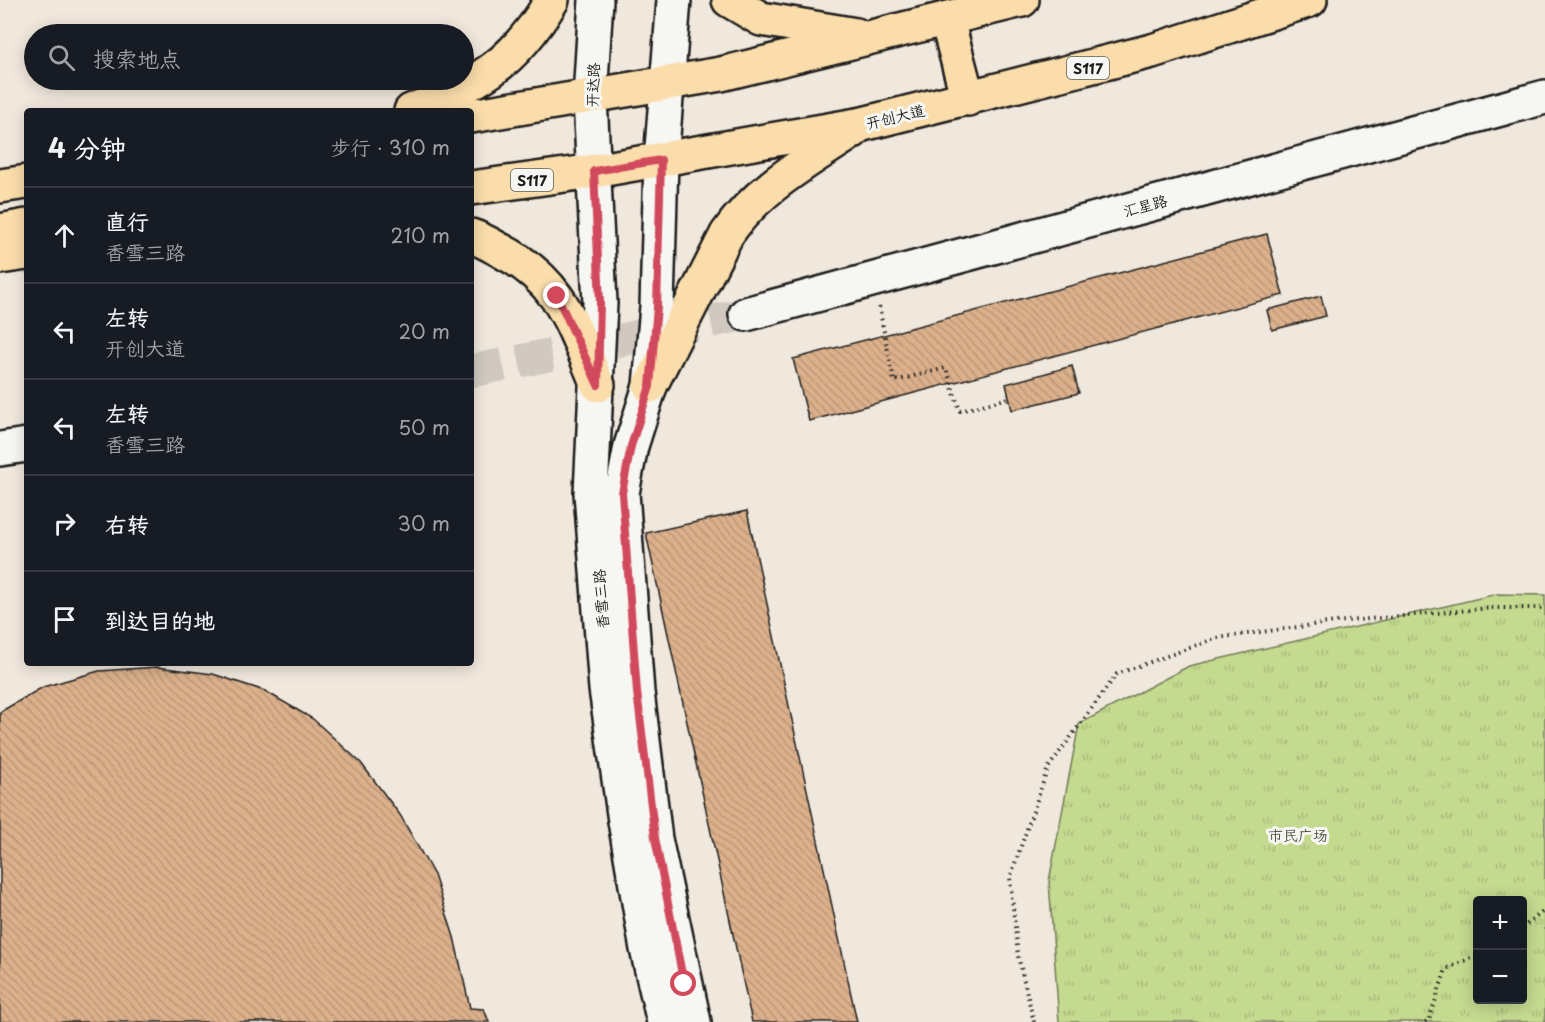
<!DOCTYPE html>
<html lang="zh">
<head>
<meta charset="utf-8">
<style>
	body { margin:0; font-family:"Playpen Sans","LXGW WenKai TC",sans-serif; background:#242831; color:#f1f3f6 }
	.controls { position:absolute; right:18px; bottom:18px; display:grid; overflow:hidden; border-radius:6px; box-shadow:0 3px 15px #0003 }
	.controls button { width:54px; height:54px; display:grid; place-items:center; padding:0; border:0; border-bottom:2px solid #363941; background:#171b24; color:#f1f3f6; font:30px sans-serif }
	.stop { position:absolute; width:18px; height:18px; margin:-14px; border:4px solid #d1495b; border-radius:50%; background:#fff }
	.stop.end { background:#d1495b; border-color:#fff; box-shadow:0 2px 6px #0008 }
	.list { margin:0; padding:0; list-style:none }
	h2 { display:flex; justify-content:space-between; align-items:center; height:78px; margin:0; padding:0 24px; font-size:26px }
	h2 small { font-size:20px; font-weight:400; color:#9ea1a6 }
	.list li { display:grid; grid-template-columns:39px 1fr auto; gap:18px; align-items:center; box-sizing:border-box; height:96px; padding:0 24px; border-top:2px solid #363941 }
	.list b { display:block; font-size:22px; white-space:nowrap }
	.list p { margin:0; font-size:20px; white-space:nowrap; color:#9ea1a6 }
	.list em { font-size:20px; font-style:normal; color:#9ea1a6 }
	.icon { flex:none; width:33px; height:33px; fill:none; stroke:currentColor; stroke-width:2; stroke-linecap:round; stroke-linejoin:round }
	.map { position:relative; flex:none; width:1545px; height:1022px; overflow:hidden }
	.search { position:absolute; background:#171b24; box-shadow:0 3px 15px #0003; left:24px; top:24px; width:450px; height:66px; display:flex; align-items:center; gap:15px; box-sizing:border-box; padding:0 21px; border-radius:33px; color:#9ea1a6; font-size:22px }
	.panel { position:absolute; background:#171b24; box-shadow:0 3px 15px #0003; left:24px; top:108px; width:450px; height:558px; border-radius:6px }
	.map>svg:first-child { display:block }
	.park { fill:url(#park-tufts); stroke:#707b56; stroke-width:1.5; fill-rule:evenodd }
	.building { fill:url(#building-back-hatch); stroke:#1c1c1c; stroke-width:1.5 }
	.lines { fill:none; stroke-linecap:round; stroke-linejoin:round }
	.tertiary-tunnel { stroke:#d1c9c0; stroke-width:33; stroke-dasharray:33 16; stroke-linecap:butt }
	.tertiary-casing { stroke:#1c1c1c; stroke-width:38 }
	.secondary-casing { stroke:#1c1c1c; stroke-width:38 }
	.primary-casing { stroke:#1c1c1c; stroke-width:38 }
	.path { stroke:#1c1c1c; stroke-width:4; stroke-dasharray:1.5 4.5; stroke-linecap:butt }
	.tertiary { stroke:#f6f6f2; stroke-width:33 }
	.secondary { stroke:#f6f6f2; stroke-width:33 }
	.primary { stroke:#fbddab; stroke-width:33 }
	.route { stroke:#d1495b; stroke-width:8 }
	.labels { text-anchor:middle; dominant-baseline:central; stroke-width:6; stroke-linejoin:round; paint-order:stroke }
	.shield { fill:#f6f6f2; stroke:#5d5d5c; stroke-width:1.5 }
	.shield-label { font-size:14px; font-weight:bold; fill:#1c1c1c }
	.street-label { font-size:15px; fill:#1c1c1c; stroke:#f6f6f2 }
	.park-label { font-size:15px; fill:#4e553e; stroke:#f6f6f2 }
</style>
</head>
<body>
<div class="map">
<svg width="1545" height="1022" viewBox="0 0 1545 1022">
	<defs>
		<pattern id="park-tufts" width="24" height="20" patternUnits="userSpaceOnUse" patternTransform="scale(1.5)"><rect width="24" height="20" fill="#c4da8f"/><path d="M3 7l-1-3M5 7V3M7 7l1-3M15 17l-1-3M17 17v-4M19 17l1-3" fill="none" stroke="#a8ba7b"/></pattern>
		<pattern id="building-back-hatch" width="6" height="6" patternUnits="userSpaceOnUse" patternTransform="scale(1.5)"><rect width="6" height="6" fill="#dbb08b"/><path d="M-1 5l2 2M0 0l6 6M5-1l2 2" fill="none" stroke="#bb9777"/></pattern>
	</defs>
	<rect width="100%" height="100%" fill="#f1e8dd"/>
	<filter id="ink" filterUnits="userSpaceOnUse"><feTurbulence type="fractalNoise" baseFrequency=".0167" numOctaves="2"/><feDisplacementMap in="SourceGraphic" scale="12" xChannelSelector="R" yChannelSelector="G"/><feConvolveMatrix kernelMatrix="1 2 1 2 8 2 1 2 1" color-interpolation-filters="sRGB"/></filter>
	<g filter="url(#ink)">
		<!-- park -->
		<path class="park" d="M1497,594L1545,595V1022H1059L1049,881L1079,724L1189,666ZM1478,900H1522V1000H1478Z"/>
		<!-- building -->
		<g class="building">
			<polygon points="1267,234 1283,295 809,421 793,359"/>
			<polygon points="1321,296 1326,316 1272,330 1267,310"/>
			<polygon points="1072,366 1079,393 1012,410 1006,384"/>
			<polygon points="747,511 857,1022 752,1022 646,533"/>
			<polygon points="157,667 213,674 265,691 313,719 361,763 400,815 434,875 454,937 470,1008 484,1009 489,1022 0,1022 0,712 43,687 99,671"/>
		</g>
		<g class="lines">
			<!-- tertiary-tunnel -->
			<polyline class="tertiary-tunnel" points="471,371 746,314"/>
			<defs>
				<g id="tertiary">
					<polyline points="746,314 1545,97"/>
					<polyline points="0,449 27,445"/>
				</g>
				<g id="secondary">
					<polyline points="596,0 590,98 600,303 591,493 606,689 625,821 647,949 664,1022"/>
					<polyline points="674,0 661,160 657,307 650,386 631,446 622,493 637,692 655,839 694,1022"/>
				</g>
				<g id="primary">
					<polyline points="729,0 761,19 856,35"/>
					<polyline points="947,20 968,99"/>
					<path d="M411,111C480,81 512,67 552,0"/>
					<polyline points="471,116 721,74 1022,0"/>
					<polyline points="0,186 27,182"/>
					<polyline points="471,188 594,171 863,124 1152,51 1310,0"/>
					<polyline points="0,231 27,226"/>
					<path d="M471,236C481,239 491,245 500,250C563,282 572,325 598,385"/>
					<polyline points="0,257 27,253"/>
					<path d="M650,386L727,234C758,188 807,162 853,131"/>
				</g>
			</defs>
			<!-- tertiary casing -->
			<use href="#tertiary" class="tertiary-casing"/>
			<!-- secondary casing -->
			<use href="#secondary" class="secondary-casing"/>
			<!-- primary casing -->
			<use href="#primary" class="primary-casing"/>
			<!-- path -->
			<g class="path">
				<polyline points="879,307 894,381 946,368 960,411 1009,398"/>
				<polyline points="1522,928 1545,910"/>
				<polyline points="1034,1022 1018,956 1010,878 1048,768 1117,674 1217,638 1335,622 1492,608 1545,608"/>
				<polyline points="1425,1022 1429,1020 1446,969 1478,955"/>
			</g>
			<!-- tertiary -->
			<use href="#tertiary" class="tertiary"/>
			<!-- secondary -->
			<use href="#secondary" class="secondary"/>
			<!-- primary -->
			<use href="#primary" class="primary"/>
		</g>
	</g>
	<g class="lines" filter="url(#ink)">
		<!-- route -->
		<polyline class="route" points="557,296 598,385 600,303 594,171 661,160 657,307 650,386 631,446 622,493 637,692 655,838 684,984"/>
	</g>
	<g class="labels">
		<!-- shield labels -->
		<g class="shield">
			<rect x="1067" y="57" width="42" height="22" rx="4.5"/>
			<rect x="511" y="169" width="42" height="22" rx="4.5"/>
		</g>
		<g class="shield-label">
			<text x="1088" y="68">S117</text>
			<text x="532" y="180">S117</text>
		</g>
		<!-- street labels -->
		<g class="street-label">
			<text transform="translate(592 85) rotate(-88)">开达路</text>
			<text transform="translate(895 116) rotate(-14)">开创大道</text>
			<text transform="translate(1145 205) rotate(-15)">汇星路</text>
			<text transform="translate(600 599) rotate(-94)">香雪三路</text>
		</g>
		<!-- park labels -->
		<g class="park-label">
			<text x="1298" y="834">市民广场</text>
		</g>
	</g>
</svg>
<div class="controls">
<button>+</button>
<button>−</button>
</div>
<div class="stop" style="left:684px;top:984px"></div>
<div class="stop end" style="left:557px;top:296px"></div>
<div class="search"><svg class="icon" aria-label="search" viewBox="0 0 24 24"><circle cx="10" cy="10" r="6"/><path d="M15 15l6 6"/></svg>搜索地点</div>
<section class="panel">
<h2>4 分钟<small>步行 · 310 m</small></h2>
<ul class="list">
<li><svg class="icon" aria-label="ahead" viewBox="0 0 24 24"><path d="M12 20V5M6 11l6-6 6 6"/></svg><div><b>直行</b><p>香雪三路</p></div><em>210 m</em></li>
<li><svg class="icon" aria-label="left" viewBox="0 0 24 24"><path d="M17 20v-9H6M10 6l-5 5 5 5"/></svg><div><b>左转</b><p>开创大道</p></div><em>20 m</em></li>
<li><svg class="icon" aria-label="left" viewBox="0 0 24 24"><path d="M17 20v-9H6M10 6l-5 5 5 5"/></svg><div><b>左转</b><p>香雪三路</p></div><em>50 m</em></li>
<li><svg class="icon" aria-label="right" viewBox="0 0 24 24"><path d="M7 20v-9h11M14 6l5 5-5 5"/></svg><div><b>右转</b></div><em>30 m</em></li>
<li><svg class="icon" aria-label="arrive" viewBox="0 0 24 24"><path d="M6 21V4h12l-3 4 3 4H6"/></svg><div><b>到达目的地</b></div></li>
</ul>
</section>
</div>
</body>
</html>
